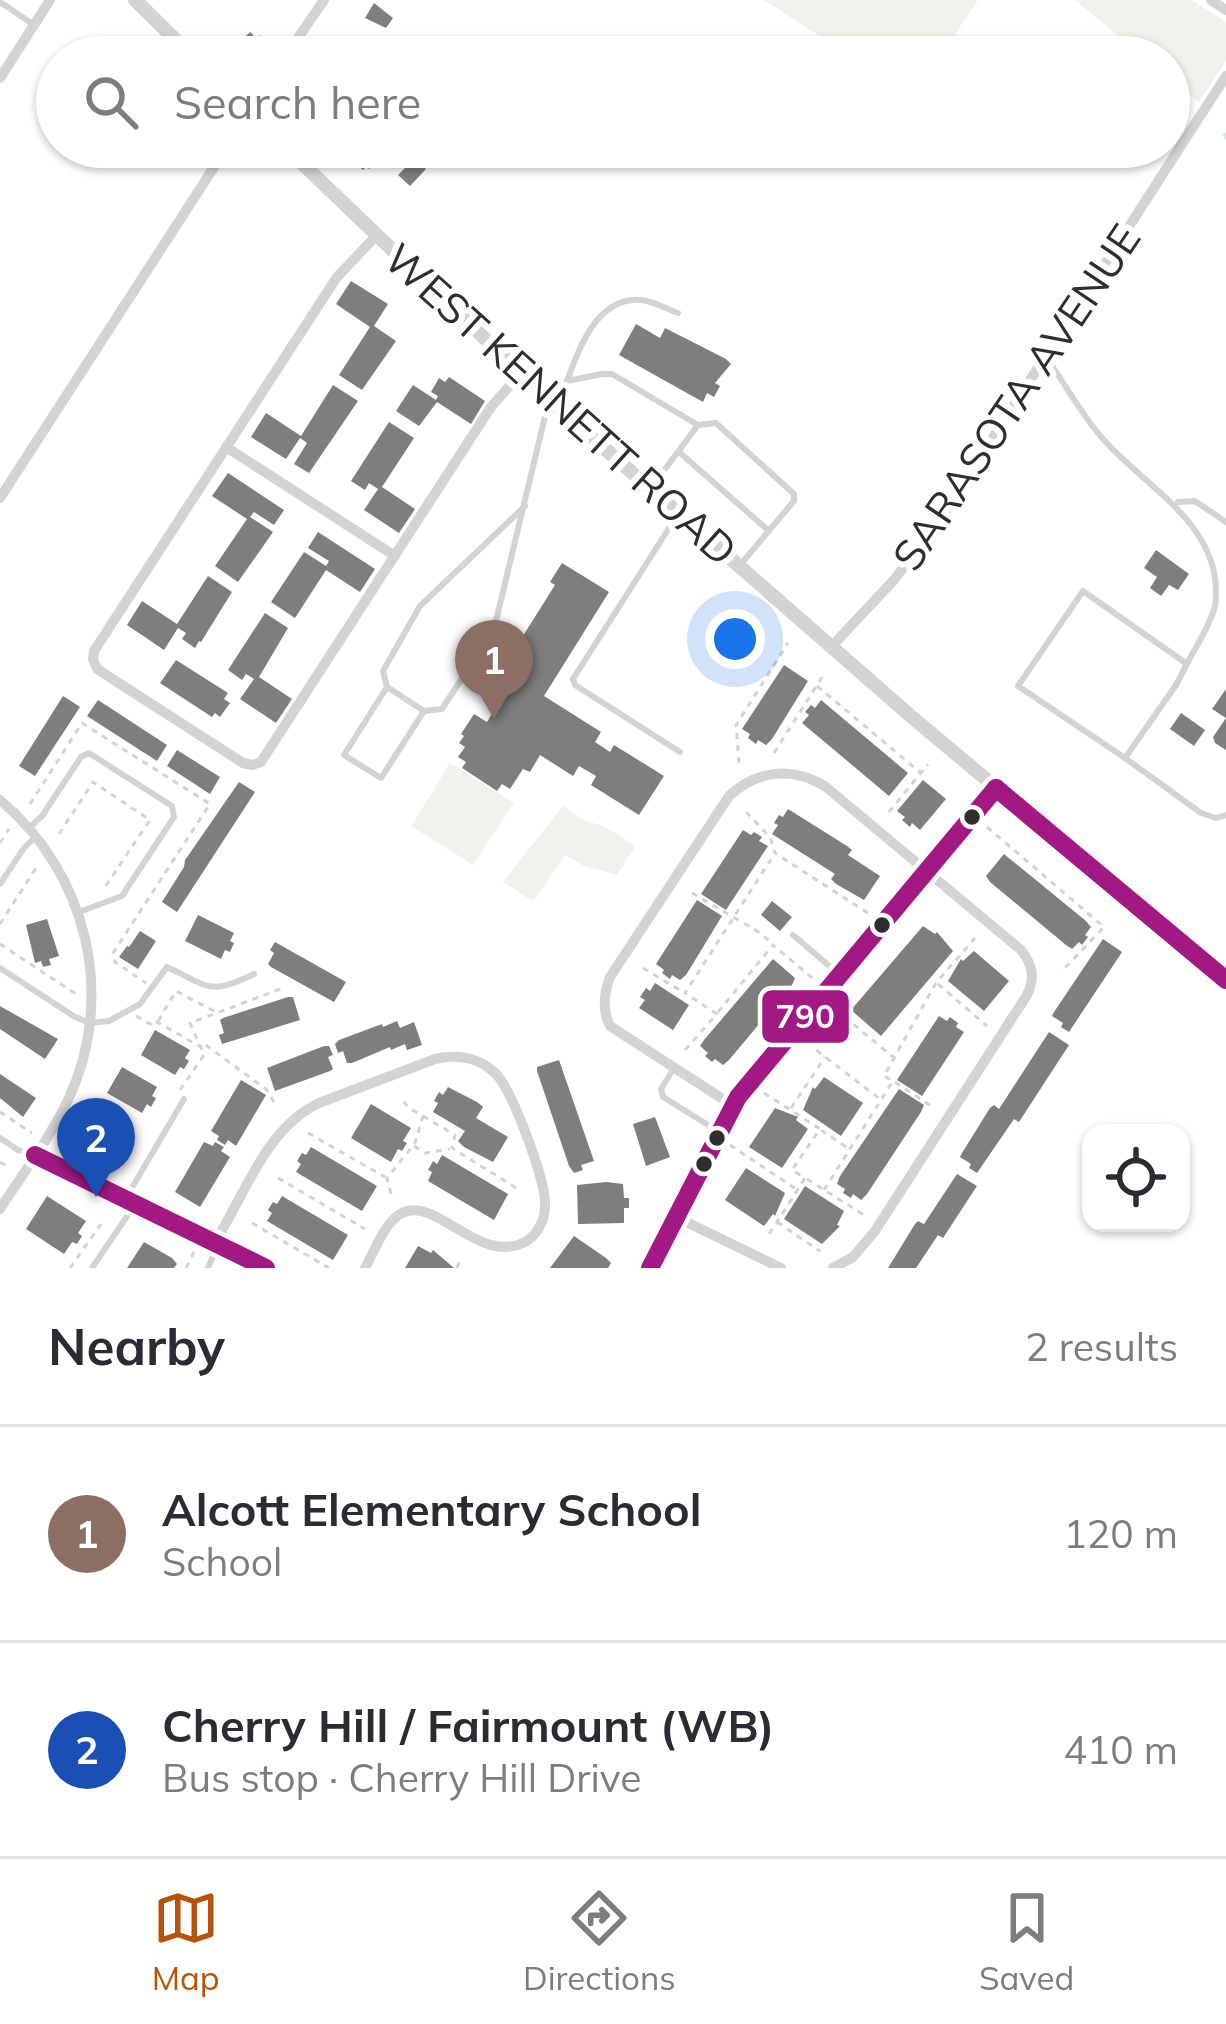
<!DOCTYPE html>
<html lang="en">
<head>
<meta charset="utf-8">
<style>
	body { margin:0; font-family:Mulish,sans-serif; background:#f7f7f7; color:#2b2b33 }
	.controls { position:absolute; right:36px; bottom:36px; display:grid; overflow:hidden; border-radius:24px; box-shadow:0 3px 9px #0004 }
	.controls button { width:108px; height:108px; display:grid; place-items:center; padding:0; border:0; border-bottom:3px solid #e1e1e2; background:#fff; color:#2b2b33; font:60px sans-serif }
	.you { position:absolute; left:735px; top:639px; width:42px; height:42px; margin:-30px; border:9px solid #fff; border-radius:50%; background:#1a73e8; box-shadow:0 0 0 18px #1a73e833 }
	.badge { display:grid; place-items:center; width:78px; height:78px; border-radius:50%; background:#b45309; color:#fff; font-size:39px; font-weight:700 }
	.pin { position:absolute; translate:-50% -99px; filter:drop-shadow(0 3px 6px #0008) }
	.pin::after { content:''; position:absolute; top:63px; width:42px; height:36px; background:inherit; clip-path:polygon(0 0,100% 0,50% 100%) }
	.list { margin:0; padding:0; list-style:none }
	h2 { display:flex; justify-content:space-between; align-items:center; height:156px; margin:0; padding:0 48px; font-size:51px }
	h2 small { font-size:39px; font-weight:400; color:#7c7c81 }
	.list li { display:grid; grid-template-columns:78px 1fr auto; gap:36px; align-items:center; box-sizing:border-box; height:216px; padding:0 48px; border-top:3px solid #e1e1e2 }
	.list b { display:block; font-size:45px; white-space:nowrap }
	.list p { margin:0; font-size:39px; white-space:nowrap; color:#7c7c81 }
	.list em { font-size:39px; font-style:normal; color:#7c7c81 }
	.icon { flex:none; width:66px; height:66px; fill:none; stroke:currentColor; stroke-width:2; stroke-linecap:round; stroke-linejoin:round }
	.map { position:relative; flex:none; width:1226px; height:1268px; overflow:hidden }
	.search { position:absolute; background:#fff; box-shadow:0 3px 9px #0004; left:36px; right:36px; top:36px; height:132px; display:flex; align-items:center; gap:30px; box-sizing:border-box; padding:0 42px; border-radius:66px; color:#7c7c81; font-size:45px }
	.sheet { height:588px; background:#fff }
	nav { display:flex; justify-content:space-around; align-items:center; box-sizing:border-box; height:168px; border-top:3px solid #e1e1e2; background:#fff; font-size:33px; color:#7c7c81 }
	nav a { display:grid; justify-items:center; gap:6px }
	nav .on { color:#b45309 }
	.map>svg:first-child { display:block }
	.green { fill:#f0f3ec }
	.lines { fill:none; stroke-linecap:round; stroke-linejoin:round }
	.stream { stroke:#dae7ef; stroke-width:4.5 }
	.building { fill:#7e7e7e }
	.path { stroke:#d3d3d3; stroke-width:3; stroke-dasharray:6 6; stroke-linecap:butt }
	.service { stroke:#d3d3d3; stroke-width:6 }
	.minor { stroke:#d3d3d3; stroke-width:10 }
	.tertiary { stroke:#d3d3d3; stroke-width:14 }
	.bus-1-casing { stroke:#fff; stroke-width:27 }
	.bus-1 { stroke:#a31984; stroke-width:18 }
	.bus-dot { fill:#2e2e2e; stroke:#fff; stroke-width:4.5 }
	.labels { text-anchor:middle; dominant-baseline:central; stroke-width:12; stroke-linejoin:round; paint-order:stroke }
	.street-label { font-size:42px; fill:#2e2e2e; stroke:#fff }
	.line-badge { stroke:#fff; stroke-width:4.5 }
	.badge-label { font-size:33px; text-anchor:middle; font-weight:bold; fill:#fff }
</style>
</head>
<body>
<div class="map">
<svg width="1226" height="1268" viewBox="0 0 1226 1268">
	<rect width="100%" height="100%" fill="#fff"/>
	<!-- green -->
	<g class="green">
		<polygon points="764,0 978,0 940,57 852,57"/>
		<polygon points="1075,0 1192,0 1226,22 1226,61 1199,102 1169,77 1169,57 1144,57"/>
		<polygon points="450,763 514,803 473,865 411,826"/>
		<path d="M563,806L587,822C602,823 622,836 635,846L634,849L617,875L584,866L565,855L536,898L531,900L503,882Z"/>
	</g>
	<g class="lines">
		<!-- stream -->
		<polyline class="stream" points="1225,135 1226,137"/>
	</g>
	<!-- building -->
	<g class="building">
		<polygon points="374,3 393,18 386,28 365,18"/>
		<polygon points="250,32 257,39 260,35 265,40 262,43 265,46 254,57 247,55 245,57 237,45"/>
		<polygon points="368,147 381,147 386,151 369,169 366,166 363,170 357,164 360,161 358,158"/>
		<polygon points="418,155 423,160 420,163 426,169 410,186 398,175"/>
		<polygon points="351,281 388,304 374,326 396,341 362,390 339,375 370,327 336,304"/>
		<polygon points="636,324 660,338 665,328 726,359 731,364 715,383 720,386 714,397 707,393 703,402 619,355"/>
		<polygon points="449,377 485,401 471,424 437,402 419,426 396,411 413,385 436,400 438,396 431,392 439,378 445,382"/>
		<polygon points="333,385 358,401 309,473 294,464 307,443 300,438 286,459 251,437 266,413 301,436"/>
		<polygon points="389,422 414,438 382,487 415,509 399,533 364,510 378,489 369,483 365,490 351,481"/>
		<polygon points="228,473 284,510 274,525 254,512 250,517 273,532 238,582 215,566 247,519 212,496"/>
		<polygon points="318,532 375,569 360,592 326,570 295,618 271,602 304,552 326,566 329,561 308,548"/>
		<polygon points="1156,550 1189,574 1178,590 1169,585 1161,596 1150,588 1157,577 1144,568"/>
		<polygon points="562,563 609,592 544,696 601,732 595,742 610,752 614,745 664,776 639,815 591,785 596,776 579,766 573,776 540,755 530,772 523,769 510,789 502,784 497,791 462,768 466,762 458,757 465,747 459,743 464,736 461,734 474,714 487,722 505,692 481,677 474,688 468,684 479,666 510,685 512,682 499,674 555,585 550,582"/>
		<polygon points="208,576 232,592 201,642 199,641 195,648 182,639 186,633 178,628 164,650 127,625 142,601 177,624"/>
		<polygon points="265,613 288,628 259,677 292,699 276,723 240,699 254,679 246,674 242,680 228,670"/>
		<polygon points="736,618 749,630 733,649 729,645 723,652 713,643 730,619 733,621"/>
		<polygon points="176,660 228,693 224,699 230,703 220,717 215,713 212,717 160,683"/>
		<polygon points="784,665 808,681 772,739 766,745 758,740 756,744 748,738 750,734 742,729"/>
		<polygon points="1226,689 1226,750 1215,743 1213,737 1226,718 1212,709"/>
		<polygon points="63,696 80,707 35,776 19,766"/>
		<polygon points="98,700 167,745 157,761 87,716"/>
		<polygon points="821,700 908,773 889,796 802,723 809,715 805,712 811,705 815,708"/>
		<polygon points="1181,713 1205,730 1194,746 1170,729"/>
		<polygon points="177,750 220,777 210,794 167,766"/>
		<polygon points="923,780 946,799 920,830 912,823 910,827 902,820 905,817 897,811"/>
		<polygon points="239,782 255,792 177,912 162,902 184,867 185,860 192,850"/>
		<polygon points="788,809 847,846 852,850 848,855 880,876 864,900 836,884 831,879 835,874 772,834 778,825 774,823 779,815 783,817"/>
		<polygon points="743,830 751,835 754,832 762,837 759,841 768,846 726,910 701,894"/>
		<polygon points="1004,854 1086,921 1091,927 1085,935 1088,937 1082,945 1079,942 1072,949 1066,945 990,882 986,876"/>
		<polygon points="697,900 722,916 686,975 680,980 672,975 670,979 662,973 664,970 656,964"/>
		<polygon points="772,901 792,917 780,931 761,915"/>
		<polygon points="198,915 234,933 230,941 234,943 230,952 225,950 221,959 185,941"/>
		<polygon points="47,919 59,956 49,959 51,965 43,967 41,961 35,963 26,925"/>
		<polygon points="923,926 935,934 937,932 953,951 881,1036 851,1010"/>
		<polygon points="140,931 156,941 138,969 119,957 127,946 129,947"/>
		<polygon points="1103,939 1122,952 1069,1032 1061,1027 1063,1023 1052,1016 1054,1012"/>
		<polygon points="275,942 346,982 334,1002 271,967 268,964 274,953 270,950"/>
		<polygon points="974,951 1009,981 984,1011 948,981 961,959 963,961"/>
		<polygon points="773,959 795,978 792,985 729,1060 723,1065 715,1059 712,1062 705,1056 708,1053 700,1046 704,1040"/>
		<polygon points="655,983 689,1005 673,1030 639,1008 645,1000 640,997 646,988 650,991"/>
		<polygon points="288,997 293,997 300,1020 222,1044 219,1035 224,1033 220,1020 223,1018"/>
		<polygon points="0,1006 58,1039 45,1059 0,1029"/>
		<polygon points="939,1016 947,1021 950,1017 958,1023 956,1027 964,1032 922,1096 897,1080"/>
		<polygon points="397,1021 400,1028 414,1022 422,1045 407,1050 405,1044 391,1050 390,1047 352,1063 347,1063 343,1051 338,1053 335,1044 339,1040 382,1024 383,1027"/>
		<polygon points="155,1030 190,1050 185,1058 189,1061 184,1069 180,1067 175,1075 141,1055"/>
		<polygon points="1049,1032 1069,1045 1019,1122 1014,1119 977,1173 969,1168 971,1164 960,1157 962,1153 990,1108 994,1105 999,1109"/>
		<polygon points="324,1046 329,1046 333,1055 328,1057 333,1069 330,1071 275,1091 267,1068"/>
		<polygon points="559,1060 594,1161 581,1165 583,1170 574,1173 569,1166 537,1071 537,1067"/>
		<polygon points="122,1067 157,1087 152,1096 156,1098 151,1107 147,1104 142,1113 107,1093"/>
		<polygon points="0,1074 36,1098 23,1117 0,1098"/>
		<polygon points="824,1077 863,1103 841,1136 803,1110 813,1087 815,1089"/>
		<polygon points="241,1080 266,1095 236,1146 228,1140 225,1145 217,1140 219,1136 211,1131"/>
		<polygon points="448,1087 477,1102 483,1107 476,1118 508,1137 493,1162 464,1147 458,1141 465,1131 433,1112 438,1103 434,1101 439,1092 443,1095"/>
		<polygon points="899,1089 924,1105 921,1112 867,1194 861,1200 853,1194 851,1198 843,1193 845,1189 837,1184 840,1176"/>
		<polygon points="371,1104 411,1128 403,1141 407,1143 402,1151 398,1149 391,1162 351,1138"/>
		<polygon points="775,1108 798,1117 796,1120 808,1129 782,1168 749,1147"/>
		<polygon points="99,1112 133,1132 129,1141 133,1143 128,1152 124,1149 119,1158 84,1138"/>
		<polygon points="655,1117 670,1157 646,1166 633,1124"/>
		<polygon points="204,1142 213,1146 215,1142 224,1147 221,1151 230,1157 200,1207 175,1192"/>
		<polygon points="311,1147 377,1186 362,1211 296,1172 301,1164 297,1161 302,1153 306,1155"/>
		<polygon points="442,1155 508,1194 494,1220 428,1181 432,1172 428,1170 433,1161 437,1164"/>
		<polygon points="746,1168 785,1193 775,1216 773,1214 764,1226 725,1200"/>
		<polygon points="957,1174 977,1186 943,1238 938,1235 916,1268 888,1268 915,1224 918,1221 924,1224"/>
		<polygon points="606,1182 623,1184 624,1198 629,1198 629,1208 624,1208 624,1223 578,1224 577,1185"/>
		<polygon points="805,1186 844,1211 837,1225 840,1226 822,1244 784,1219"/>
		<polygon points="47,1196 86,1221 78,1233 82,1236 77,1244 72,1242 64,1254 26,1229"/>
		<polygon points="282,1196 348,1235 333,1260 267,1221 272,1213 268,1210 273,1202 277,1204"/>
		<polygon points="574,1236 606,1258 611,1263 608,1268 550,1268"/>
		<polygon points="144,1242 172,1258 177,1264 174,1268 127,1268"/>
		<polygon points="418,1246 431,1253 433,1250 454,1268 405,1268"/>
	</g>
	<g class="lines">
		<!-- path -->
		<g class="path">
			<polyline points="817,686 921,773"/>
			<polyline points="774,753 824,674"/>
			<polyline points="739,763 736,725 788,643"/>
			<polyline points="30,804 82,723 210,804 113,953 115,962 146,983"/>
			<polyline points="746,812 770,837 775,853 871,915"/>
			<polyline points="889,812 928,764"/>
			<polyline points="987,827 1104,927 1061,972"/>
			<polyline points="59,834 93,782 150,820 103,890"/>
			<polyline points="0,843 9,829"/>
			<polyline points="692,893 757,931 772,943"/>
			<polyline points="0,924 38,865"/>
			<polyline points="0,944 76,994"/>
			<polyline points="643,968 683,992"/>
			<polyline points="938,984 987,1026"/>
			<polyline points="835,1009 893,1057"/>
			<polyline points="718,1012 773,945 816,981"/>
			<polyline points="136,1016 154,1026 157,1022 201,1047 203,1043 267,1090 276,1106"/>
			<polyline points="158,1021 176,991 216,1012"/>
			<polyline points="807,1043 880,1099"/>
			<polyline points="685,1050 717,1014 685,993 775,853"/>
			<polyline points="895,1082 934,1108"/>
			<polyline points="180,1090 204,1055 190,1023 283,988"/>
			<polyline points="764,1093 820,1129 792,1170 805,1178 766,1239"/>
			<polyline points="791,1108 825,1057"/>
			<polyline points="0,1112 32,1133"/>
			<polyline points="423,1116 455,1135 452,1148 521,1191"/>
			<polyline points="821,1130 848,1148"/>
			<polyline points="308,1133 385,1177"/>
			<polyline points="730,1145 796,1189"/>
			<polyline points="414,1146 425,1153 450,1149"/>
			<polyline points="0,1162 10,1168"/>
			<polyline points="278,1178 365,1229"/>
			<polyline points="807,1179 864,1215"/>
			<polyline points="824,1190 893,1081 884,1076 936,983 975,938"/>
			<polyline points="391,1194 387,1178 415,1143 423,1116 409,1108 400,1097"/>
			<polyline points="777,1222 820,1251"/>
			<polyline points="252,1223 329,1268"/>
			<polyline points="70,1268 101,1224"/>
			<polyline points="186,1268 195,1250"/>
			<polyline points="457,1268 461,1258"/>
		</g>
		<!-- service -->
		<g class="service">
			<polyline points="0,2 34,25"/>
			<path d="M1045,356C1065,383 1081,415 1104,440C1146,488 1226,527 1215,606C1210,626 1196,646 1187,664L1083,591L1018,686L1125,758L1176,685L1187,664"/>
			<path d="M567,381C578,350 597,296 641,300C653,301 667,309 678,313"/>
			<polyline points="679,452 769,531"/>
			<polyline points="653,485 698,425"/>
			<polyline points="1178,502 1195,501 1226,522"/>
			<polyline points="525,506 420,606 383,671 387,687 424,711 442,709 494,629 549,400 567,381 602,374 612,374 698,425 716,423 794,494 794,501 740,565"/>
			<polyline points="678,514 573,679 575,685 680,752"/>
			<polyline points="387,687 344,755 381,778 424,711"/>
			<polyline points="1125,758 1201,813 1216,818 1226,815"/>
			<polyline points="29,828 42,816 81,757 89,753 172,806 174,817 122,896 79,912"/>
			<polyline points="0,884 24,848 34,838"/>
			<polyline points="793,935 840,975"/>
			<path d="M0,968L75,1017L90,1023L109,1021L140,1004L167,967C210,987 209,996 254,974"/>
			<polyline points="674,1068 661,1089 663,1097 718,1131"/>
			<polyline points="0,1138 18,1150 35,1155"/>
			<polyline points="126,1198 184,1099"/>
			<polyline points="92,1268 134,1206"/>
			<polyline points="208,1268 218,1244"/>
		</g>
		<!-- minor -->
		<g class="minor">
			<polyline points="1211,0 1226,10"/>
			<polyline points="285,57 324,0"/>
			<polyline points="0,78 50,0"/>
			<polyline points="376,236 337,277 94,651 93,659 97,669 243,763 252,765 261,762 491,407 520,374"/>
			<polyline points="226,447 395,556"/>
			<polyline points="0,498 227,147"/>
			<polyline points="831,647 894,580 943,515 1226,76"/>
			<path d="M0,800C87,873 117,996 68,1100C50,1138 23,1173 0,1209"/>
			<path d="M732,1105L610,1026C602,1011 604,992 610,977L729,796C757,770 793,766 826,787L1021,950C1033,965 1035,978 1027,995L875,1231L853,1257L833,1268"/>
			<polyline points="35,1155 266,1268"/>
			<polyline points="676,1217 781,1268"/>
			<path d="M218,1244L223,1228C249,1184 270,1126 319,1103L435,1059C457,1054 478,1057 495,1073C512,1089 544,1177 545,1201C546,1216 540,1232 527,1241C479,1268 436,1193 400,1214C384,1224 374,1252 365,1268"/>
			<polyline points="650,1268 738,1097 996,788"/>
		</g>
		<!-- tertiary -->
		<g class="tertiary">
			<polyline points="135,0 193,57"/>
			<polyline points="285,147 549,400 913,718 1226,980"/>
		</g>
		<defs>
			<g id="bus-1">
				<polyline points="996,788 1226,980"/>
				<polyline points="35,1155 266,1268"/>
				<polyline points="650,1268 738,1097 996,788"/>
			</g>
		</defs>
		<!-- bus-1 casing -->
		<use href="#bus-1" class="bus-1-casing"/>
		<!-- bus-1 -->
		<use href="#bus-1" class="bus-1"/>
	</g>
	<!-- markers -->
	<g class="bus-dot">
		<circle cx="972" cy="817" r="10"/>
		<circle cx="882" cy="925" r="10"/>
		<circle cx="717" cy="1138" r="10"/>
		<circle cx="704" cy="1164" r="10"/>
	</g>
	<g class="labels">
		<!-- street labels -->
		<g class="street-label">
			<text transform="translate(1016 397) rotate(-56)">SARASOTA AVENUE</text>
			<text transform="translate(561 404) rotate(42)">WEST KENNETT ROAD</text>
		</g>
	</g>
	<rect class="line-badge" x="760" y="988" width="91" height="57" rx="12" fill="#a31984"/>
	<g class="badge-label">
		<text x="805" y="1028">790</text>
	</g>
</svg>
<div class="controls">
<button><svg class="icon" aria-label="locate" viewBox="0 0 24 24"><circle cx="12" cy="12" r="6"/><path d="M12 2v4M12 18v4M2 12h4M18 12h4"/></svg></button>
</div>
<div class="you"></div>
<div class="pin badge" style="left:494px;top:719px;background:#8d6e63">1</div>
<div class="pin badge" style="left:96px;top:1197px;background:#1a4fb4">2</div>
<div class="search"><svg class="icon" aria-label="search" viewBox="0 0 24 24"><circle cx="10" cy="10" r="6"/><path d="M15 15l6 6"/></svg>Search here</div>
</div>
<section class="sheet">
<h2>Nearby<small>2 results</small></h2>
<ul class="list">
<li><span class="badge" style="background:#8d6e63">1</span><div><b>Alcott Elementary School</b><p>School</p></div><em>120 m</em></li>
<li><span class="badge" style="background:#1a4fb4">2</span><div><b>Cherry Hill / Fairmount (WB)</b><p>Bus stop · Cherry Hill Drive</p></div><em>410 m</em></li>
</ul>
</section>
<nav>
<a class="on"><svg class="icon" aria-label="map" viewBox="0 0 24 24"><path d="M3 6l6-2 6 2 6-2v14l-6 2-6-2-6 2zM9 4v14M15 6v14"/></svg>Map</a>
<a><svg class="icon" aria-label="directions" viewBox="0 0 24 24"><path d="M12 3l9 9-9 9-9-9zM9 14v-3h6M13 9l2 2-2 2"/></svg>Directions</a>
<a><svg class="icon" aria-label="saved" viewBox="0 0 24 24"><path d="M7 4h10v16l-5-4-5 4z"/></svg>Saved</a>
</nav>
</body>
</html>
